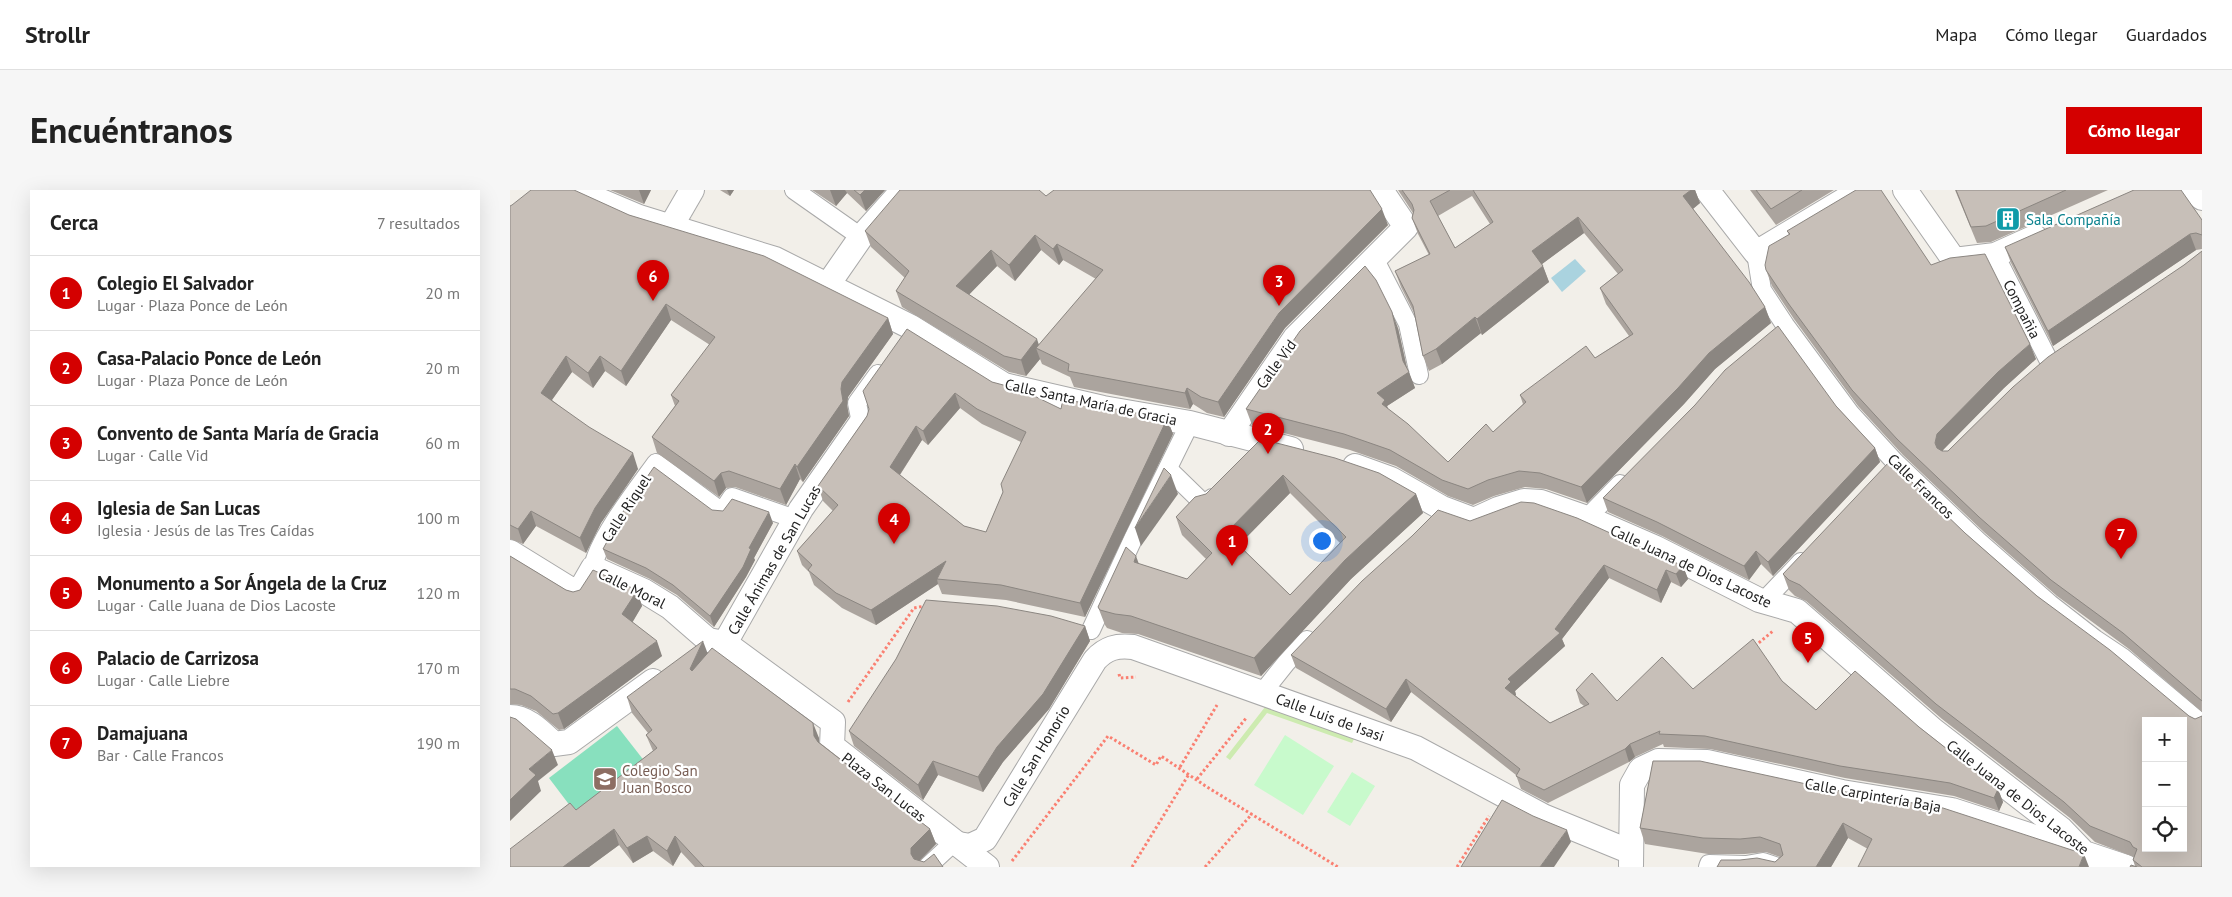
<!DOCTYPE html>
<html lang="es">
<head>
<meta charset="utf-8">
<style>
	body { margin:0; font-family:"PT Sans",sans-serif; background:#f6f6f6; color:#222 }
	.controls { position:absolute; right:15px; bottom:15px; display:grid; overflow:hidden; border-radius:0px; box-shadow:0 5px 20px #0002 }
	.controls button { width:45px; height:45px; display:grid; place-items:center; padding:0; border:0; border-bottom:1px solid #e0e0e0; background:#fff; color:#222; font:25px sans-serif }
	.you { position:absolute; left:811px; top:350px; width:18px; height:18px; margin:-12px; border:4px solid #fff; border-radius:50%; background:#1a73e8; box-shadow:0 0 0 8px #1a73e833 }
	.badge { display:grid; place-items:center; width:32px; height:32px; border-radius:50%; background:#d40000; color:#fff; font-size:16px; font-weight:700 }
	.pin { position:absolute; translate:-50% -41px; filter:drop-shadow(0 1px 2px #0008) }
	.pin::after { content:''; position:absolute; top:26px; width:18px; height:15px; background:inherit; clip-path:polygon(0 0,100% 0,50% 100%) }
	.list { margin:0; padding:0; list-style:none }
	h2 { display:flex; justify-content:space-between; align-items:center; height:65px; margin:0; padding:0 20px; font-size:21px }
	h2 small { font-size:16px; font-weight:400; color:#767676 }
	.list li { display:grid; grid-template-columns:32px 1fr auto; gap:15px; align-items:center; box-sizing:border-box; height:75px; padding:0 20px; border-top:1px solid #e0e0e0 }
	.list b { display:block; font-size:19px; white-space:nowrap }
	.list p { margin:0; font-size:16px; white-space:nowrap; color:#767676 }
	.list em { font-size:16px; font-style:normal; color:#767676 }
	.icon { flex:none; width:28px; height:28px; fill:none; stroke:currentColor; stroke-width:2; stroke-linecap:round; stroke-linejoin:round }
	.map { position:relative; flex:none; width:1692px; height:677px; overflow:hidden; border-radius:0px }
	header { display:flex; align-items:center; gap:30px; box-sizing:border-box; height:70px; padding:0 25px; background:#fff; border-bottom:1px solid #e0e0e0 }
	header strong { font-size:24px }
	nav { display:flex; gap:28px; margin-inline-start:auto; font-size:18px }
	.intro { display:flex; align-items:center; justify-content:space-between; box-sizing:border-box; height:120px; padding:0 30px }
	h1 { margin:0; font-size:35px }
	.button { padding:12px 22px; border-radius:0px; background:#d40000; color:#fff; font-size:18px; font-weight:700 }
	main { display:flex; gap:30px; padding:0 30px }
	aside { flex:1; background:#fff; border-radius:0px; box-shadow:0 5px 20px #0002 }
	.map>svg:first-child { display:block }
	.grass { fill:#cdebb0 }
	.park { fill:#c8facc }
	.pitch { fill:#88e0be }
	.water { fill:#aad3df }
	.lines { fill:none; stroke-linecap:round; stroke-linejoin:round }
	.pedestrian-casing { stroke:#a9a9a9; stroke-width:20 }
	.minor-casing { stroke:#a9a9a9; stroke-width:26 }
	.path { stroke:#fa8072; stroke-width:3; stroke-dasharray:2.5 2.5; stroke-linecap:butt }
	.pedestrian { stroke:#fff; stroke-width:18 }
	.minor { stroke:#fff; stroke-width:24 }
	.wall { fill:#aba49e; fill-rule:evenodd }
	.shaded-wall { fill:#8b8681 }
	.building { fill:#c7bfb8; stroke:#8b8681; fill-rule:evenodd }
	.labels { text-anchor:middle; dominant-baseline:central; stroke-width:4.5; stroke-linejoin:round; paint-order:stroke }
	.culture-label { font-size:15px; fill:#0d838f; stroke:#fff; text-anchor:start }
	.street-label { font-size:15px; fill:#222; stroke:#fff }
	.education-label { font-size:15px; fill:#785e54; stroke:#fff; text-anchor:start }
</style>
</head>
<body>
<header>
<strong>Strollr</strong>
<nav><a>Mapa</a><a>Cómo llegar</a><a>Guardados</a></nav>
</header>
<div class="intro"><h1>Encuéntranos</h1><a class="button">Cómo llegar</a></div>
<main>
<aside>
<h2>Cerca<small>7 resultados</small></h2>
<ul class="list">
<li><span class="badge">1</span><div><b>Colegio El Salvador</b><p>Lugar · Plaza Ponce de León</p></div><em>20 m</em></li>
<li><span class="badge">2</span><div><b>Casa-Palacio Ponce de León</b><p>Lugar · Plaza Ponce de León</p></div><em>20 m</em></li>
<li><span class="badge">3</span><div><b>Convento de Santa María de Gracia</b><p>Lugar · Calle Vid</p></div><em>60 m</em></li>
<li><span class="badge">4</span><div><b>Iglesia de San Lucas</b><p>Iglesia · Jesús de las Tres Caídas</p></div><em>100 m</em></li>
<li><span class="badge">5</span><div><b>Monumento a Sor Ángela de la Cruz</b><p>Lugar · Calle Juana de Dios Lacoste</p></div><em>120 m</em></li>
<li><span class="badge">6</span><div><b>Palacio de Carrizosa</b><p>Lugar · Calle Liebre</p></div><em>170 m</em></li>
<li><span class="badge">7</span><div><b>Damajuana</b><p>Bar · Calle Francos</p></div><em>190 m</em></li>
</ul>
</aside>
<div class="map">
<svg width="1692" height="677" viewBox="0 0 1692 677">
	<rect width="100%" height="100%" fill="#f2efe9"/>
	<!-- grass -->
	<polygon class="grass" points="755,517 844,549 842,553 757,523 720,570 716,567"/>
	<!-- park -->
	<g class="park">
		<polygon points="775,545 824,576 793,625 744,595"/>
		<polygon points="842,582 865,596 840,636 817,622"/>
	</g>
	<!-- pitch -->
	<polygon class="pitch" points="107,536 139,577 70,629 39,588"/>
	<!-- water -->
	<polygon class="water" points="1065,69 1076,81 1052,102 1041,88"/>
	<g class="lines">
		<defs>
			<g id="pedestrian">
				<polyline points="284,0 351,47"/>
				<polyline points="1246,63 1252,100 1275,135 1340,223 1385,272 1468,351 1540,414 1585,449 1612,467 1692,534"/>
				<polyline points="1485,65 1540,173"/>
				<polyline points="864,68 898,134 909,185"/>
				<polyline points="351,233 347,213 368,184"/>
				<polyline points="658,279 695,315 702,308"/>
				<polyline points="1077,328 1110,294"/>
				<path d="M83,378C87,350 128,298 146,273L212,322L222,307L285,329"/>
				<polyline points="1253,412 1291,372"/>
				<polyline points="581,440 623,349 680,233"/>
				<polyline points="752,503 776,473 797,450"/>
				<polyline points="417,677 443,653"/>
				<polyline points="1198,677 1199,674 1236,675 1253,672 1268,677"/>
			</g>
			<g id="minor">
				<polyline points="65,0 129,27 265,69 401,137 494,195 593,218 680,233 781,259"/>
				<polyline points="1197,0 1246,63 1351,0"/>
				<polyline points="1395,0 1444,70 1485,65 1525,47"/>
				<polyline points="1682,0 1692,8"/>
				<polyline points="160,38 182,0"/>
				<polyline points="317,96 351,47 393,0"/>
				<polyline points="719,244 785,148 896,37 871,0"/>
				<polyline points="845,276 881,289 932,318 964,330 988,319 1014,311 1031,312 1077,328 1146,358 1249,410 1287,421 1423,540 1551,639 1574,663 1616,677"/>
				<polyline points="0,362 68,404 83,378 134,401 160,417 198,450"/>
				<polyline points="198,450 215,453 323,532 322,556 477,677"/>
				<polyline points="215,453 291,319 351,233"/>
				<path d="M0,527C18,527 32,543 44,554L59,552L143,491"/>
				<path d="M443,653L460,656L475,649L585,470C596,458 607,455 623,457L906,558L1033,626L1121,662"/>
				<polyline points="1121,675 1122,595 1131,579 1148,571 1197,572 1332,602 1442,620 1571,662"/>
			</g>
		</defs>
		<!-- pedestrian casing -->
		<use href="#pedestrian" class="pedestrian-casing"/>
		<!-- minor casing -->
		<use href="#minor" class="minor-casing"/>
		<!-- path -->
		<g class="path">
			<polyline points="1245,456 1263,441"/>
			<polyline points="609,484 610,488 626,487"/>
			<polyline points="338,512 404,418 415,416"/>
			<polyline points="670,577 707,515"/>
			<polyline points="687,589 737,527"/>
			<polyline points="502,671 598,546 646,575 651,566 697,597 828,677"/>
			<polyline points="622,677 679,584"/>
			<polyline points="695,677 742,624"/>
			<polyline points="947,677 979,626"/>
		</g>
		<!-- pedestrian -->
		<use href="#pedestrian" class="pedestrian"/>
		<!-- minor -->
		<use href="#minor" class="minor"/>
	</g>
	<!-- wall -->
	<g class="wall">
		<polygon points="100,0 141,0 134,14"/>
		<polygon points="210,0 224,0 220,6"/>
		<polygon points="302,0 375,0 356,21 337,3 326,16"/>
		<path d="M888,0H1185L1190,13L1183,19L1255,117L1261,133L1205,179L1174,214L1077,313L1036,299L1015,297L984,306L963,315L938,306L886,276L840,260L742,235L736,219L888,138L897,178L905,198L877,216L878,219L938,272L983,242L1013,214L1010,205L1085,168L1119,146L1096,114L1090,98L1108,84L1074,43L1032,74L1039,92L972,145L971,143L932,174L919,181L913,166L904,123L891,97L885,81L919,65L908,44L902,28L903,23ZM962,6L980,34L945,58L928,26Z"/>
		<polygon points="1240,0 1324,0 1266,35"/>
		<polygon points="1445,0 1598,0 1481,52 1467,53"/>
		<path d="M536,6L878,35L775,138L714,227L697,223L683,214L680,219L564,197L560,187L532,174L530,169L516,186L499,182L392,117L386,101L395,88L361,57L355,41ZM531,60L549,75L553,70L586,89L529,155L459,104L487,76L505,91Z"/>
		<polygon points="0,16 119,25 378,128 383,144 338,207 337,215 339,226 293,292 290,289 276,315 225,297 216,298 209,307 147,263 142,247 165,216 161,205 200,155 161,130 116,196 95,181 83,198 62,182 42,210 128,279 91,333 76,363 26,336 13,354 0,349"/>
		<polygon points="1692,30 1692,59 1686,60 1543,156 1501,73 1495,57"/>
		<polygon points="1277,41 1421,75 1526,169 1494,198 1433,260 1433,261 1438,261 1692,61 1692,522 1619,459 1547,406 1475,343 1393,265 1348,216 1284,129 1262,96 1256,80 1279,45"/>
		<path d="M482,192L551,219L657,229L663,244L575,427L496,410L432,404L428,394L366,435L332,418L304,395L299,382L292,375L287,361L323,321L313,311L308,296L357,226ZM450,218L472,234L511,252L493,302L476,342L454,336L390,285L412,250L418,255Z"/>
		<polygon points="1326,216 1365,258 1370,272 1263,386 1251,374 1239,390 1152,346 1098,322 1093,308"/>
		<path d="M751,249L906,304L913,323L841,389L751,486L628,444L612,443L597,438L595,435L588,417L629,374L677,389L696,369L672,345L666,327L696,304ZM780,303L830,353L780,405L729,355Z"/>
		<polygon points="202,320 263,333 244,368 245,370 236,387 204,437 167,405 140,389 97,369 93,359"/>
		<polygon points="960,331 1173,376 1178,389 1171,397 1161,392 1151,413 1099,388 1052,449 1055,456 1005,501 1006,505 1005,505 1040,533 1074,516 1070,513 1066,500 1107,511 1183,499 1272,491 1306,520 1409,537 1488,599 1493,612 1489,621 1444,606 1335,588 1200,559 1154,557 1153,554 1125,567 1119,572 1038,613 1011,599 1006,585 901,502 881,532 786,478 781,465"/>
		<polygon points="1455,343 1527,406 1679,526 1685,529 1692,677 1620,677 1625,676 1623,670 1624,667 1585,652 1560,628 1432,529 1296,411 1285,406 1279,400 1273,384"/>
		<polygon points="0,366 56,400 63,402 127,401 132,416 122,432 152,466 54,539 49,540 26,521 11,515 0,514"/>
		<polygon points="575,436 580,451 539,519 493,572 473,602 428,585 413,610 344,556 339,541"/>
		<polygon points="197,463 309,548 309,552 420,639 426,654 410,671 433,677 185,677 171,662 163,676 143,661 123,673 109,655 79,677 0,677 66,620 143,561 136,545 138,543 122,523 117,507"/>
		<polygon points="1143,571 1579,677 1358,659 1338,648 1321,677 1207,677 1265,672 1270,667 1256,662 1235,664 1198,664 1135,654 1130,638"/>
	</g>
	<!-- shaded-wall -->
	<g class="shaded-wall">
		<polygon points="129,0 141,0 134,14"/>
		<polygon points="217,0 224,0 220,6"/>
		<polygon points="320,0 335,0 337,3 326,16"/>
		<polygon points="355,0 375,0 356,21 350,5"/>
		<polygon points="1181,0 1185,0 1190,13 1179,22 1173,6"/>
		<polygon points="872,19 878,35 775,138 714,227 708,212 769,123"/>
		<polygon points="1068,27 1074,43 1028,77 1022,61"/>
		<polygon points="1680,44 1686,60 1543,156 1538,141"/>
		<polygon points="525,45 531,60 505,91 499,75"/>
		<polygon points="547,54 553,70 549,75 543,59"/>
		<polygon points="481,60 487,76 452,112 446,96"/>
		<polygon points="1033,76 1039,92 972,145 967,129"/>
		<polygon points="156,114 161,130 116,196 111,181"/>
		<polygon points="1255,117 1261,133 1205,179 1174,214 1077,313 1071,297 1199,163"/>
		<polygon points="882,122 888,138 898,183 899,182 905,198 877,216 881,226 873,219 867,203 893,171"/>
		<polygon points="965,127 971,143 932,174 926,159"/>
		<polygon points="378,128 383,144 338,207 337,215 339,226 293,292 287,277 331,199 332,192"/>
		<polygon points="527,149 531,161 526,158 530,169 516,186 511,170"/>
		<polygon points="1520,154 1526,169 1494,198 1433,260 1431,269 1425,253 1427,244 1488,182"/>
		<polygon points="56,166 62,182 36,218 31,203"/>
		<polygon points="90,166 95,181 83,198 78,183"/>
		<polygon points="677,198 683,214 680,219 675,203"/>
		<polygon points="445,203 450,218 418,255 413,241"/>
		<polygon points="657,229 663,244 575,427 570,413"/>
		<polygon points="406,236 412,250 385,292 380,277"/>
		<polygon points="1365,258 1370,272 1263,386 1258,372"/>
		<polygon points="123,263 128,279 91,333 76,363 70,348 85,318"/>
		<polygon points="285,274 290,289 276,315 270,299"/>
		<polygon points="211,283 216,298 209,307 204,291"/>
		<polygon points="661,285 668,304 631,356 625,338"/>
		<polygon points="773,285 780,303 723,361 716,343"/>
		<polygon points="906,304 913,323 841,389 751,486 744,468 835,370"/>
		<polygon points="21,321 26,336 13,354 8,339"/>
		<polygon points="259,322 263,333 244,368 245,370 236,387 204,437 200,426 239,358"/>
		<polygon points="1246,361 1251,374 1239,390 1234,376"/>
		<polygon points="626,366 633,385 624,372"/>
		<polygon points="436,371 427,389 428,394 366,435 361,420"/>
		<polygon points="1094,375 1099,388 1052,449 1055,456 1005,501 1006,505 1000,511 995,498 998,489 1045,439"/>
		<polygon points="1173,376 1178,389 1171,397 1166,384"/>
		<polygon points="1156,380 1161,392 1151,413 1147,400"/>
		<polygon points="127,401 132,416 118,440 112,424"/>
		<polygon points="575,436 580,451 539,519 493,572 473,602 468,587 487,557"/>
		<polygon points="147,451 152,466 54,539 48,523"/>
		<polygon points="193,451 199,467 185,495 180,479"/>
		<polygon points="896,489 901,502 881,532 876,519"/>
		<polygon points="303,533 309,548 309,561 304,546"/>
		<polygon points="1120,554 1125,567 1119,572 1115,559"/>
		<polygon points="42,560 48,575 28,591 31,601 0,631 0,610 19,579"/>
		<polygon points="423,571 428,585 413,610 408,595"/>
		<polygon points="1488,599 1493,612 1489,621 1484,608"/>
		<polygon points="1333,633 1338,648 1321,677 1306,677"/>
		<polygon points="104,639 109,655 79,677 53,677"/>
		<polygon points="420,639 426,654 407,673 401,664 401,658"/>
		<polygon points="1057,640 1061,652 1044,677 1030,677"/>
		<polygon points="137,646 143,661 123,673 117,658"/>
		<polygon points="165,646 171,662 163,676 157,661"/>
		<polygon points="1574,664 1579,677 1569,677"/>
	</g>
	<!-- building -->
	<g class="building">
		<polygon points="21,0 64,0 119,25 254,66 378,128 332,192 331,199 333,211 287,277 285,274 270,299 219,281 211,283 204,291 142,247 169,211 161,205 205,147 156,114 111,181 90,166 78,183 56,166 31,203 79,237 123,263 85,318 70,348 21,321 8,339 0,335 0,16 2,15"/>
		<polygon points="344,0 355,0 350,5"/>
		<polygon points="390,0 529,0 536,6 544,0 860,0 872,19 769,123 708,212 691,207 677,198 675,203 558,181 559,174 526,158 593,80 547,54 543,59 525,45 499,75 481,60 446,96 527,149 511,170 494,166 386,101 399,81 355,41"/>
		<polygon points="892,0 940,0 920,11 945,58 983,32 963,0 1181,0 1173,6 1239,92 1255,117 1199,163 1168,198 1071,297 1030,283 1009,281 978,290 958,299 932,290 880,260 834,244 736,219 790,141 855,76 866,90 882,122 893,171 899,182 867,203 875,210 872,214 898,234 938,272 976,234 983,242 1016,212 1010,205 1076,156 1085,168 1123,144 1090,98 1113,80 1068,27 1022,61 1033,76 967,129 965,127 926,159 913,166 903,116 885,81 920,64 902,28 904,20 902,14"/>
		<polygon points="1246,0 1292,0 1261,19"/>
		<polygon points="1346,0 1371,0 1421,75 1440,68 1475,64 1520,154 1488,182 1427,244 1425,253 1427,258 1432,261 1438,261 1503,197 1538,167 1674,75 1692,61 1692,511 1613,443 1541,390 1469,327 1387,249 1342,200 1278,113 1256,80 1255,75 1259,56 1280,44 1277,41"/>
		<polygon points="1446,0 1556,0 1476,36 1461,37"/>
		<polygon points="1624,0 1671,0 1692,30 1692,45 1686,43 1680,44 1538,141 1495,57"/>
		<polygon points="1268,136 1326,216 1365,258 1258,372 1246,361 1234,376 1147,332 1093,308 1185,215 1215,180"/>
		<path d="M397,139L482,192L512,200L551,219L553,209L657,229L570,413L491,395L427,389L436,371L361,420L326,403L298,380L302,375L287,361L328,315L308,296L357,226L359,219L353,201ZM445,203L467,219L516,242L491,294L493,302L476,342L454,336L380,277L406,236L413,241Z"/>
		<path d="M751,249L825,268L869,283L906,304L835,370L744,468L621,426L605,424L590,420L588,417L616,357L626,366L624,372L677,389L702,363L666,327L685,307L696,304ZM773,285L836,347L780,405L716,343Z"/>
		<path d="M1380,271L1455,343L1527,406L1600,460L1679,526L1685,529L1692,526V677H1632L1623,670L1627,659L1623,657L1620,652L1580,636L1554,612L1426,514L1290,395L1279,390L1273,384ZM1636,531H1673V658H1636Z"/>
		<polygon points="144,277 202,320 213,321 222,309 259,322 239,358 241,359 233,377 200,426 163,395 136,378 93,359 114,320"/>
		<polygon points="654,278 661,285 625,338"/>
		<polygon points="1011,312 1024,313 1067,328 1173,376 1166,384 1156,380 1147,400 1094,375 1045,439 1050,443 998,489 1001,492 995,498 1040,533 1079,514 1066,500 1082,483 1107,511 1152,467 1183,499 1243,449 1272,491 1306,520 1345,481 1409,537 1488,599 1484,608 1440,593 1330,576 1195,546 1149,544 1150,541 1120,554 1115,559 1034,600 1006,586 1010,579 896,489 876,519 781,465 852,391 902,346 928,320 960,331"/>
		<polygon points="0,366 56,400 63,402 70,400 83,380 122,398 127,401 112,424 147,451 48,523 43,524 21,506 5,499 0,499"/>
		<polygon points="416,410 487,416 541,426 575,436 533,504 487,557 468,587 423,571 408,595 339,541 386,469"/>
		<polygon points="193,451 180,479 182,481 202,458 303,533 304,546 308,552 420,639 401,658 401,664 404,669 414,672 424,664 433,677 194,677 165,646 157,661 137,646 117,658 104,639 53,677 0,677 0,659 60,613 66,620 147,558 136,545 142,540 117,507"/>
		<polygon points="0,527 6,529 42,560 19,579 26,585 0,610"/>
		<polygon points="1143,571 1190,571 1324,600 1433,618 1574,664 1569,677 1348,677 1362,649 1333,633 1306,677 1207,677 1211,670 1230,670 1247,668 1265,672 1273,665 1270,654 1250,647 1230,649 1193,648 1130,638"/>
		<polygon points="992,610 1023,626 1057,640 1030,677 951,677"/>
		<polygon points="1621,675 1627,677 1620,677"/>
	</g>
	<!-- icons -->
	<defs>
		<symbol id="building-square" viewBox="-11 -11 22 22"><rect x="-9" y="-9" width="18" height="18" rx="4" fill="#0f9aa8" stroke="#fff"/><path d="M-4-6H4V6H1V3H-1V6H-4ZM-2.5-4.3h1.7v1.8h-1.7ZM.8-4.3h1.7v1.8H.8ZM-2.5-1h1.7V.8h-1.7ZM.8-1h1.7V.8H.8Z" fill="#fff"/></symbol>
		<symbol id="school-square" viewBox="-11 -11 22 22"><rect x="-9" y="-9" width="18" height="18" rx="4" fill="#8d6e63" stroke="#fff"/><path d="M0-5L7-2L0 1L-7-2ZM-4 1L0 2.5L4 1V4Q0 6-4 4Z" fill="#fff"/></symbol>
	</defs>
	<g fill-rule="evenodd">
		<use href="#building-square" x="1484" y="15" width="28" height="28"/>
		<use href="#school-square" x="81" y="575" width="28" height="28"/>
	</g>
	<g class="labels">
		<!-- culture labels -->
		<g class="culture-label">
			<text x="1516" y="29">Sala Compañía</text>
		</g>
		<!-- street labels -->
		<g class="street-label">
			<text transform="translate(1512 119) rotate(63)">Compañia</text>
			<text transform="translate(766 174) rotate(-54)">Calle Vid</text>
			<text transform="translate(581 212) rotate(12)">Calle Santa María de Gracia</text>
			<text transform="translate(1411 296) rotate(44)">Calle Francos</text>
			<text transform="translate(116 318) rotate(-57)">Calle Riquel</text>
			<text transform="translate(264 370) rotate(-60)">Calle Ánimas de San Lucas</text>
			<text transform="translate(1181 376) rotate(25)">Calle Juana de Dios Lacoste</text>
			<text transform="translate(122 398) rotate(26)">Calle Moral</text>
			<text transform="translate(820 527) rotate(20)">Calle Luis de Isasi</text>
			<text transform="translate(526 566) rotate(-59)">Calle San Honorio</text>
			<text transform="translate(374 597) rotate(38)">Plaza San Lucas</text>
			<text transform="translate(1363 605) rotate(10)">Calle Carpintería Baja</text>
			<text transform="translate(1508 607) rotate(38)">Calle Juana de Dios Lacoste</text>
		</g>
		<!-- education labels -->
		<g class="education-label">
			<text x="112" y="580">Colegio San<tspan x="112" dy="17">Juan Bosco</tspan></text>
		</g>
	</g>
</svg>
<div class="controls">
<button>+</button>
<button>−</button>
<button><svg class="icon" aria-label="locate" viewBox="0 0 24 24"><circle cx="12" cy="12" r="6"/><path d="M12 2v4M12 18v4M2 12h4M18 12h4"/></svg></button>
</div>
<div class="you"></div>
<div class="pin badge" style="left:722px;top:376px">1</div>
<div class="pin badge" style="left:758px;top:264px">2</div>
<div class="pin badge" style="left:769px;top:116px">3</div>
<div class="pin badge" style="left:384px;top:354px">4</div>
<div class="pin badge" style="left:1298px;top:473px">5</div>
<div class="pin badge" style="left:143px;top:111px">6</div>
<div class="pin badge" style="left:1611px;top:369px">7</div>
</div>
</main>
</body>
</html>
